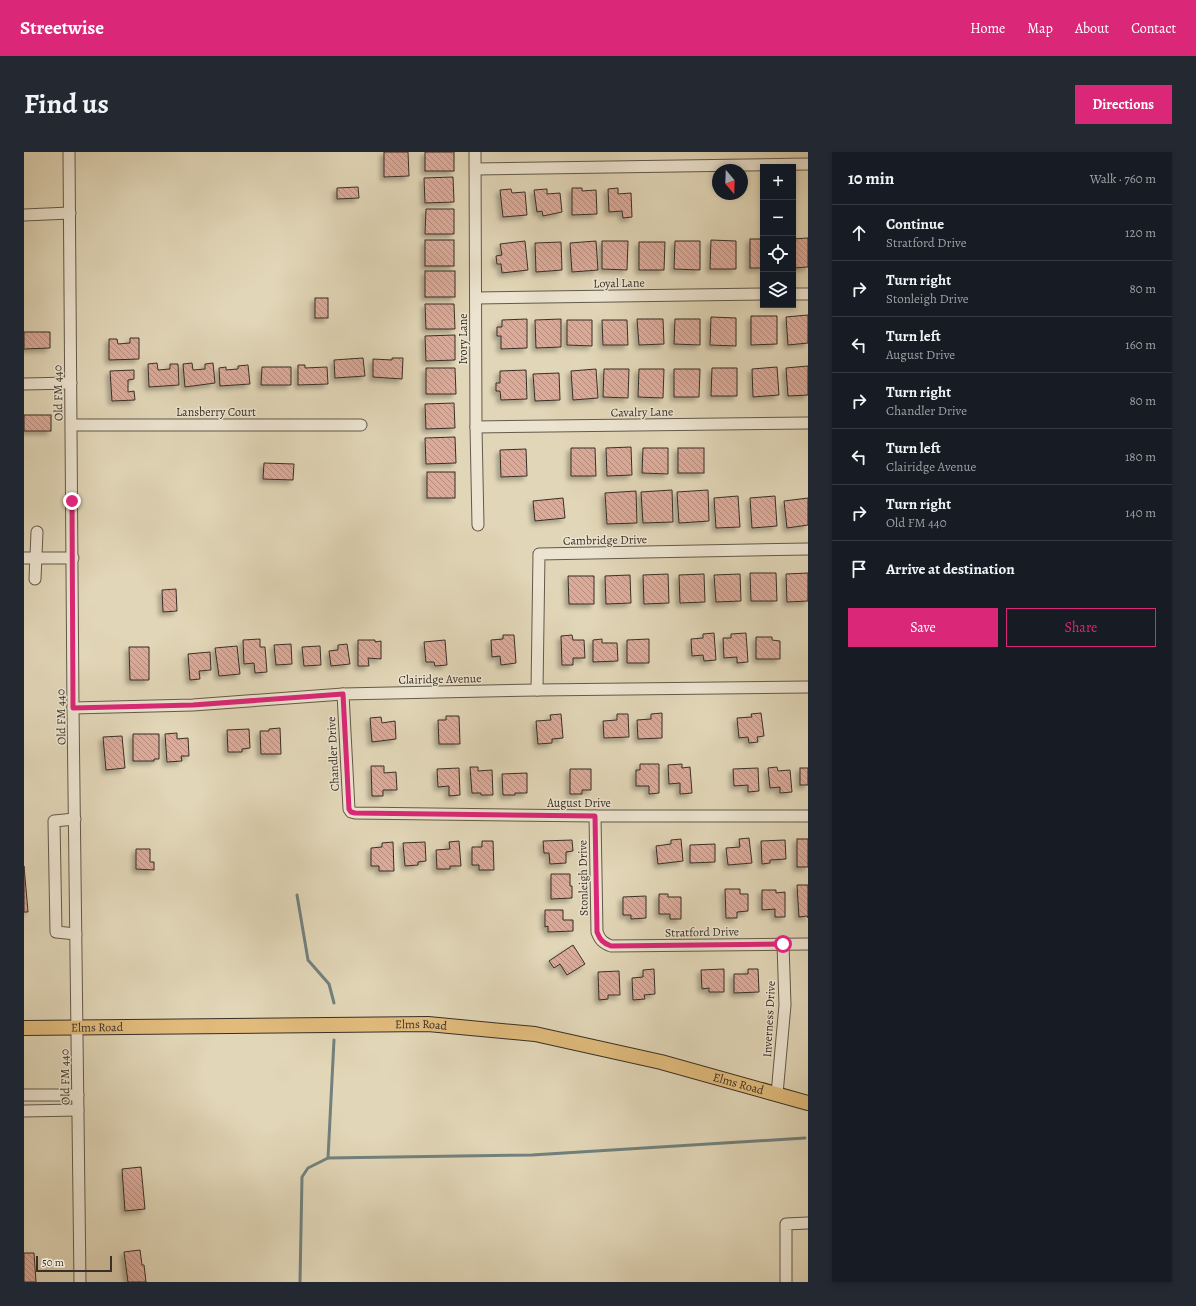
<!DOCTYPE html>
<html lang="en">
<head>
<meta charset="utf-8">
<style>
	body { margin:0; font-family:Alegreya,serif; background:#242831; color:#f1f3f6 }
	.controls { position:absolute; right:12px; top:12px; display:grid; overflow:hidden; border-radius:0px; box-shadow:0 2px 6px #0003 }
	.controls button { width:36px; height:36px; display:grid; place-items:center; padding:0; border:0; border-bottom:1px solid #363941; background:#171b24; color:#f1f3f6; font:20px sans-serif }
	.compass { position:absolute; left:688px; top:12px; width:36px; height:36px; border-radius:50%; background:#171b24; box-shadow:0 2px 6px #0003; rotate:161deg }
	.scale { position:absolute; left:12px; bottom:10px; width:76px; box-sizing:border-box; padding-left:4px; border:2px solid #392f26; border-top:0; font-size:11px; line-height:14px; white-space:nowrap; color:#392f26; -webkit-text-stroke:3px #ece4d0; paint-order:stroke }
	.stop { position:absolute; width:12px; height:12px; margin:-9px; border:3px solid #db2777; border-radius:50%; background:#fff }
	.stop.end { background:#db2777; border-color:#fff; box-shadow:0 1px 4px #0008 }
	.list { margin:0; padding:0; list-style:none }
	h2 { display:flex; justify-content:space-between; align-items:center; height:52px; margin:0; padding:0 16px; font-size:17px }
	h2 small { font-size:13px; font-weight:400; color:#9ea1a6 }
	.list li { display:grid; grid-template-columns:26px 1fr auto; gap:12px; align-items:center; box-sizing:border-box; height:56px; padding:0 16px; border-top:1px solid #363941 }
	.list b { display:block; font-size:15px; white-space:nowrap }
	.list p { margin:0; font-size:13px; white-space:nowrap; color:#9ea1a6 }
	.list em { font-size:13px; font-style:normal; color:#9ea1a6 }
	.actions { display:flex; gap:8px; padding:12px 16px }
	.actions a { flex:1; padding:9px 0; border:1px solid #db2777; border-radius:0px; text-align:center; font-size:14px; color:#db2777 }
	.actions .main { background:#db2777; color:#fff }
	.icon { flex:none; width:22px; height:22px; fill:none; stroke:currentColor; stroke-width:2; stroke-linecap:round; stroke-linejoin:round }
	.map { position:relative; flex:none; width:784px; height:1130px; overflow:hidden; border-radius:0px }
	header { display:flex; align-items:center; gap:24px; box-sizing:border-box; height:56px; padding:0 20px; background:#db2777; color:#fff }
	header strong { font-size:19px }
	nav { display:flex; gap:22px; margin-inline-start:auto; font-size:14px }
	.intro { display:flex; align-items:center; justify-content:space-between; box-sizing:border-box; height:96px; padding:0 24px }
	h1 { margin:0; font-size:28px }
	.button { padding:10px 18px; border-radius:0px; background:#db2777; color:#fff; font-size:14px; font-weight:700 }
	main { display:flex; gap:24px; padding:0 24px }
	aside { flex:1; background:#171b24; border-radius:0px; box-shadow:0 2px 6px #0003 }
	.map>svg:first-child { display:block }
	.lines { fill:none; stroke-linecap:round; stroke-linejoin:round }
	.stream { stroke:#71817d; stroke-width:3 }
	.building { fill:url(#building-back-hatch); stroke:#392f26; filter:url(#shadow) }
	.minor-casing { stroke:#63594a; stroke-width:13 }
	.major-casing { stroke:#392f26; stroke-width:16 }
	.minor { stroke:#ece4d0; stroke-width:11 }
	.major { stroke:#e0bb7c; stroke-width:14 }
	.route { stroke:#db2777; stroke-width:5 }
	.labels { text-anchor:middle; dominant-baseline:central; stroke-width:3; stroke-linejoin:round; paint-order:stroke }
	.street-label { font-size:12px; fill:#392f26; stroke:#ece4d0 }
</style>
</head>
<body>
<header>
<strong>Streetwise</strong>
<nav><a>Home</a><a>Map</a><a>About</a><a>Contact</a></nav>
</header>
<div class="intro"><h1>Find us</h1><a class="button">Directions</a></div>
<main>
<div class="map">
<svg width="784" height="1130" viewBox="0 0 784 1130">
	<defs>
		<pattern id="building-back-hatch" width="6" height="6" patternUnits="userSpaceOnUse"><rect width="6" height="6" fill="#dbaa99"/><path d="M-1 5l2 2M0 0l6 6M5-1l2 2" fill="none" stroke="#b38b7d"/></pattern>
		<filter id="shadow"><feDropShadow dx="-3.5" dy="3.5" stdDeviation="2" flood-color="#0004"/></filter>
	</defs>
	<rect width="100%" height="100%" fill="#e1d6b7"/>
	<filter id="stains"><feTurbulence type="fractalNoise" baseFrequency=".005" numOctaves="4"/><feColorMatrix values="0 0 0 0 .2 0 0 0 0 .09 0 0 0 0 .02 0 0 0 .5 -.17"/></filter>
	<radialGradient id="worn" r=".72"><stop offset=".6" stop-color="#630" stop-opacity="0"/><stop offset="1" stop-color="#630" stop-opacity=".3"/></radialGradient>
	<g class="lines">
		<!-- stream -->
		<g class="stream">
			<polyline points="273,743 284,808 305,832 310,851"/>
			<polyline points="304,1006 310,888"/>
			<polyline points="276,1130 278,1025 284,1016 304,1006 508,1003 781,986"/>
		</g>
	</g>
	<!-- building -->
	<g class="building">
		<polygon points="360,0 384,0 385,24 360,25"/>
		<rect x="401" y="0" width="29" height="19"/>
		<polygon points="429,25 430,50 401,51 400,26"/>
		<polygon points="334,35 335,46 313,47 313,36"/>
		<polygon points="548,36 558,36 558,39 572,38 573,62 548,63"/>
		<polygon points="594,36 594,42 607,41 608,65 599,66 598,59 585,60 584,37"/>
		<polygon points="487,37 488,41 501,40 503,63 479,65 476,38"/>
		<polygon points="523,37 523,42 536,41 538,60 519,64 518,59 513,60 510,38"/>
		<polygon points="402,57 430,57 430,82 401,82"/>
		<polygon points="784,86 784,115 769,116 769,87"/>
		<rect x="726" y="87" width="13" height="29"/>
		<rect x="401" y="88" width="29" height="26"/>
		<polygon points="687,88 712,89 712,117 686,117"/>
		<polygon points="501,89 504,118 478,121 477,112 473,112 472,104 478,103 476,92"/>
		<polygon points="572,89 574,118 548,120 546,91"/>
		<polygon points="578,89 604,89 603,118 578,117"/>
		<polygon points="651,89 676,89 676,118 650,117"/>
		<polygon points="537,90 538,118 512,120 511,91"/>
		<polygon points="615,90 641,90 640,118 615,118"/>
		<rect x="401" y="119" width="30" height="26"/>
		<rect x="291" y="146" width="13" height="20"/>
		<polygon points="401,152 430,152 431,177 402,177"/>
		<polygon points="784,163 784,191 764,193 762,165"/>
		<polygon points="727,164 753,164 753,192 727,193"/>
		<polygon points="687,165 712,166 712,194 686,193"/>
		<polygon points="503,167 503,196 477,197 477,184 473,184 473,175 478,175 478,168"/>
		<polygon points="537,167 537,195 512,196 511,168"/>
		<polygon points="613,167 639,167 640,192 615,193"/>
		<polygon points="651,167 676,167 676,193 650,192"/>
		<polygon points="543,168 568,168 568,194 543,193"/>
		<polygon points="578,168 603,168 604,193 579,193"/>
		<polygon points="0,180 26,180 26,196 0,197"/>
		<polygon points="431,183 431,208 402,209 401,184"/>
		<polygon points="106,186 115,186 115,207 85,208 85,187 93,187 94,192 106,191"/>
		<polygon points="339,206 341,224 311,226 310,208"/>
		<polygon points="368,206 379,206 378,227 349,225 349,207 368,208"/>
		<polygon points="133,211 134,218 146,217 146,212 154,212 155,233 125,235 124,212"/>
		<polygon points="168,211 169,218 181,217 181,212 189,211 191,231 161,235 159,212"/>
		<polygon points="224,213 226,232 196,234 195,216 202,215 202,218 214,217 214,214"/>
		<polygon points="274,213 281,213 281,216 303,215 304,232 274,233"/>
		<polygon points="784,214 784,243 764,244 762,216"/>
		<polygon points="238,215 267,215 267,233 237,233"/>
		<polygon points="753,215 755,243 729,245 728,217"/>
		<polygon points="402,216 431,216 432,242 402,242"/>
		<polygon points="688,216 713,216 713,244 687,244"/>
		<polygon points="572,217 574,246 549,248 547,219"/>
		<polygon points="580,217 605,217 604,246 579,245"/>
		<polygon points="615,217 640,217 639,246 614,245"/>
		<polygon points="650,217 676,217 675,245 650,245"/>
		<polygon points="110,218 110,227 104,228 104,240 110,239 111,248 88,249 86,219"/>
		<polygon points="502,218 503,247 477,248 476,239 472,239 472,231 476,231 476,219"/>
		<polygon points="535,221 536,248 511,249 509,222"/>
		<polygon points="430,251 431,276 402,277 401,252"/>
		<rect x="0" y="263" width="27" height="16"/>
		<polygon points="431,285 432,311 402,312 401,286"/>
		<polygon points="607,295 608,323 583,324 582,296"/>
		<polygon points="547,296 571,296 572,324 547,324"/>
		<polygon points="619,296 644,296 644,322 618,321"/>
		<rect x="654" y="296" width="26" height="25"/>
		<polygon points="502,297 503,324 477,325 476,298"/>
		<polygon points="240,311 270,312 269,328 239,327"/>
		<rect x="403" y="320" width="28" height="26"/>
		<polygon points="648,338 649,370 619,371 617,340"/>
		<polygon points="684,338 685,369 655,371 653,340"/>
		<polygon points="612,339 613,371 583,372 581,341"/>
		<polygon points="714,344 716,375 692,376 690,346"/>
		<polygon points="751,344 753,374 728,376 726,346"/>
		<polygon points="539,346 541,366 511,369 509,349"/>
		<polygon points="784,346 784,373 763,376 760,349"/>
		<polygon points="726,421 752,421 753,449 727,449"/>
		<polygon points="784,421 784,449 763,450 762,422"/>
		<polygon points="644,422 645,451 620,452 619,423"/>
		<polygon points="680,422 681,450 656,451 655,423"/>
		<polygon points="716,422 717,449 692,450 690,423"/>
		<polygon points="606,423 607,451 582,452 581,424"/>
		<polygon points="544,424 570,424 570,452 545,452"/>
		<polygon points="152,437 153,459 139,460 138,438"/>
		<polygon points="690,481 692,508 680,509 679,503 668,504 667,487 679,486 679,482"/>
		<polygon points="722,481 724,510 713,511 713,505 700,506 699,486 707,486 707,482"/>
		<polygon points="479,483 490,483 492,511 477,513 476,504 468,505 467,488 479,487"/>
		<polygon points="548,483 549,488 560,488 561,506 549,506 549,513 538,513 537,484"/>
		<polygon points="732,485 748,485 748,488 756,489 756,507 732,507"/>
		<polygon points="236,487 236,495 241,495 243,520 231,521 230,511 220,512 219,488"/>
		<polygon points="578,487 578,491 593,491 594,509 569,510 569,488"/>
		<polygon points="625,487 625,511 603,511 603,488"/>
		<polygon points="334,488 351,488 351,490 357,489 357,507 344,506 345,514 334,514"/>
		<polygon points="421,488 423,513 411,514 410,510 402,510 400,490"/>
		<polygon points="267,492 268,512 252,513 250,493"/>
		<polygon points="323,492 326,512 307,514 305,499 314,498 314,493"/>
		<polygon points="213,494 216,522 195,524 191,496"/>
		<polygon points="296,494 297,513 280,514 278,495"/>
		<polygon points="105,495 125,495 125,528 106,528"/>
		<polygon points="186,500 187,518 175,519 176,527 166,528 164,502"/>
		<polygon points="638,561 638,586 614,587 613,568 627,567 627,562"/>
		<polygon points="737,561 740,584 733,585 734,590 725,591 724,585 715,586 713,566 728,565 727,562"/>
		<polygon points="537,562 539,586 528,587 528,591 514,592 512,569 527,568 526,563"/>
		<polygon points="593,562 604,562 605,585 580,586 579,569 593,568"/>
		<polygon points="422,564 435,564 436,592 415,592 414,568 422,568"/>
		<polygon points="357,565 358,571 371,569 372,587 348,590 346,566"/>
		<polygon points="256,576 257,602 237,602 236,579 245,579 245,577"/>
		<polygon points="225,577 226,596 218,597 218,600 204,600 203,578"/>
		<polygon points="153,581 153,587 164,586 165,604 157,604 158,609 143,610 141,582"/>
		<polygon points="109,582 135,582 135,607 130,607 130,609 109,609"/>
		<polygon points="98,584 101,616 82,618 79,585"/>
		<polygon points="616,612 635,612 635,641 625,642 625,634 612,634 612,618 616,618"/>
		<polygon points="658,612 658,616 666,615 668,641 656,642 656,631 645,632 644,613"/>
		<polygon points="347,614 360,614 360,621 372,620 373,638 359,638 359,644 348,644"/>
		<polygon points="446,615 454,615 454,619 468,618 469,643 457,643 457,641 448,641"/>
		<polygon points="753,615 754,619 766,618 768,640 756,641 756,635 746,636 744,616"/>
		<polygon points="435,616 436,643 425,644 425,634 414,635 413,617"/>
		<polygon points="734,616 735,639 724,640 724,633 710,634 709,617"/>
		<rect x="776" y="616" width="8" height="17"/>
		<polygon points="546,617 567,617 567,638 558,638 558,642 546,642"/>
		<polygon points="503,621 503,641 491,641 491,643 479,643 478,622"/>
		<polygon points="725,686 728,711 704,713 702,696 716,695 715,687"/>
		<polygon points="657,687 659,709 634,712 632,694 647,692 647,688"/>
		<rect x="773" y="687" width="11" height="28"/>
		<polygon points="548,688 549,699 542,700 542,711 526,712 525,701 520,701 519,689"/>
		<polygon points="761,688 762,707 746,708 746,711 738,712 737,689"/>
		<polygon points="435,689 437,714 426,714 426,717 413,717 412,698 426,697 425,690"/>
		<polygon points="458,689 469,689 470,718 455,718 455,713 448,713 448,695 458,695"/>
		<polygon points="369,690 370,719 355,719 355,714 347,714 347,696 358,695 358,691"/>
		<polygon points="401,690 402,709 394,710 394,713 381,714 379,691"/>
		<polygon points="691,692 691,710 666,711 666,693"/>
		<polygon points="112,697 126,697 126,710 130,710 130,718 112,717"/>
		<polygon points="0,714 4,760 0,760"/>
		<polygon points="527,722 546,722 546,734 548,734 548,746 527,747"/>
		<polygon points="773,733 784,733 784,766 783,764 775,765"/>
		<polygon points="701,737 716,737 716,742 724,742 724,759 713,760 713,766 702,766"/>
		<polygon points="738,738 752,738 752,741 761,740 761,765 751,765 751,757 738,758"/>
		<polygon points="635,742 644,742 644,745 657,745 657,767 646,767 646,762 635,762"/>
		<polygon points="622,744 622,766 607,767 607,763 599,763 599,745"/>
		<polygon points="521,758 539,758 539,768 549,768 549,779 524,780 524,774 521,775"/>
		<polygon points="549,793 561,812 543,823 536,812 530,816 525,809"/>
		<polygon points="630,817 631,842 620,843 621,847 609,848 608,826 619,825 619,818"/>
		<polygon points="700,817 700,840 685,840 685,836 678,837 677,818"/>
		<polygon points="724,817 734,817 735,840 710,841 710,822 724,822"/>
		<polygon points="595,819 596,843 584,843 584,847 575,848 574,820"/>
		<polygon points="117,1015 121,1057 101,1059 98,1017"/>
		<polygon points="116,1098 118,1113 120,1113 122,1130 104,1130 100,1100"/>
		<polygon points="0,1101 10,1101 12,1130 0,1130"/>
	</g>
	<g class="lines">
		<defs>
			<g id="minor">
				<polyline points="45,0 49,556 56,1130"/>
				<polyline points="451,0 452,275 454,373"/>
				<polyline points="452,17 784,12"/>
				<polyline points="0,63 46,61"/>
				<polyline points="769,142 784,142"/>
				<polyline points="452,146 739,142"/>
				<polyline points="0,232 47,231"/>
				<polyline points="48,273 337,273"/>
				<polyline points="452,275 784,271"/>
				<polyline points="0,406 49,406"/>
				<polyline points="11,427 13,380"/>
				<polyline points="513,538 515,402 784,397"/>
				<polyline points="319,542 325,657 327,660 331,661 571,664 784,664"/>
				<polyline points="49,556 169,553 319,542 513,538 784,535"/>
				<path d="M571,664L573,780C576,788 579,791 587,794L784,792"/>
				<polyline points="51,667 30,669 32,780 52,782"/>
				<polyline points="753,942 761,853 759,792"/>
				<polyline points="0,943 54,943"/>
				<polyline points="0,959 54,958"/>
				<polyline points="762,1130 762,1072 784,1071"/>
			</g>
			<g id="major">
				<path id="s1" d="M0,876L404,872L511,882L637,910L784,951"/>
			</g>
		</defs>
		<!-- minor casing -->
		<use href="#minor" class="minor-casing"/>
		<!-- major casing -->
		<use href="#major" class="major-casing"/>
		<!-- minor -->
		<use href="#minor" class="minor"/>
		<!-- major -->
		<use href="#major" class="major"/>
	</g>
	<g class="lines">
		<!-- route -->
		<path class="route" d="M48,349L49,556L169,553L319,542L325,657L327,660L331,661L571,664L573,780C576,788 579,791 587,794L759,792"/>
	</g>
	<g class="labels">
		<!-- street labels -->
		<g class="street-label">
			<text transform="translate(595 131) rotate(-1)">Loyal Lane</text>
			<text transform="translate(439 187) rotate(-90)">Ivory Lane</text>
			<text transform="translate(34 241) rotate(-91)">Old FM 440</text>
			<text x="192" y="260">Lansberry Court</text>
			<text transform="translate(618 260) rotate(-1)">Cavalry Lane</text>
			<text transform="translate(581 388) rotate(-1)">Cambridge Drive</text>
			<text transform="translate(416 527) rotate(-1)">Clairidge Avenue</text>
			<text transform="translate(37 565) rotate(-91)">Old FM 440</text>
			<text transform="translate(309 602) rotate(-93)">Chandler Drive</text>
			<text x="555" y="651">August Drive</text>
			<text transform="translate(559 726) rotate(-91)">Stonleigh Drive</text>
			<text transform="translate(678 780) rotate(-1)">Stratford Drive</text>
			<text transform="translate(745 867) rotate(-87)">Inverness Drive</text>
			<text stroke="none"><textPath href="#s1" startOffset="397">Elms Road</textPath></text>
			<text stroke="none"><textPath href="#s1" startOffset="73">Elms Road</textPath></text>
			<text transform="translate(41 925) rotate(-91)">Old FM 440</text>
			<text stroke="none"><textPath href="#s1" startOffset="721">Elms Road</textPath></text>
		</g>
	</g>
	<rect width="100%" height="100%" filter="url(#stains)"/>
	<rect width="100%" height="100%" fill="url(#worn)"/>
</svg>
<div class="controls">
<button>+</button>
<button>−</button>
<button><svg class="icon" aria-label="locate" viewBox="0 0 24 24"><circle cx="12" cy="12" r="6"/><path d="M12 2v4M12 18v4M2 12h4M18 12h4"/></svg></button>
<button><svg class="icon" aria-label="layers" viewBox="0 0 24 24"><path d="M12 4l9 5-9 5-9-5zM3 14l9 5 9-5"/></svg></button>
</div>
<svg class="compass" viewBox="-18 -18 36 36"><path d="M0-13l5 13h-10z" fill="#e53935"/><path d="M0 13l5-13h-10z" fill="#9ea1a6"/></svg>
<div class="scale">50 m</div>
<div class="stop" style="left:759px;top:792px"></div>
<div class="stop end" style="left:48px;top:349px"></div>
</div>
<aside>
<h2>10 min<small>Walk · 760 m</small></h2>
<ul class="list">
<li><svg class="icon" aria-label="ahead" viewBox="0 0 24 24"><path d="M12 20V5M6 11l6-6 6 6"/></svg><div><b>Continue</b><p>Stratford Drive</p></div><em>120 m</em></li>
<li><svg class="icon" aria-label="right" viewBox="0 0 24 24"><path d="M7 20v-9h11M14 6l5 5-5 5"/></svg><div><b>Turn right</b><p>Stonleigh Drive</p></div><em>80 m</em></li>
<li><svg class="icon" aria-label="left" viewBox="0 0 24 24"><path d="M17 20v-9H6M10 6l-5 5 5 5"/></svg><div><b>Turn left</b><p>August Drive</p></div><em>160 m</em></li>
<li><svg class="icon" aria-label="right" viewBox="0 0 24 24"><path d="M7 20v-9h11M14 6l5 5-5 5"/></svg><div><b>Turn right</b><p>Chandler Drive</p></div><em>80 m</em></li>
<li><svg class="icon" aria-label="left" viewBox="0 0 24 24"><path d="M17 20v-9H6M10 6l-5 5 5 5"/></svg><div><b>Turn left</b><p>Clairidge Avenue</p></div><em>180 m</em></li>
<li><svg class="icon" aria-label="right" viewBox="0 0 24 24"><path d="M7 20v-9h11M14 6l5 5-5 5"/></svg><div><b>Turn right</b><p>Old FM 440</p></div><em>140 m</em></li>
<li><svg class="icon" aria-label="arrive" viewBox="0 0 24 24"><path d="M6 21V4h12l-3 4 3 4H6"/></svg><div><b>Arrive at destination</b></div></li>
</ul>
<div class="actions"><a class="main">Save</a><a>Share</a></div>
</aside>
</main>
</body>
</html>
